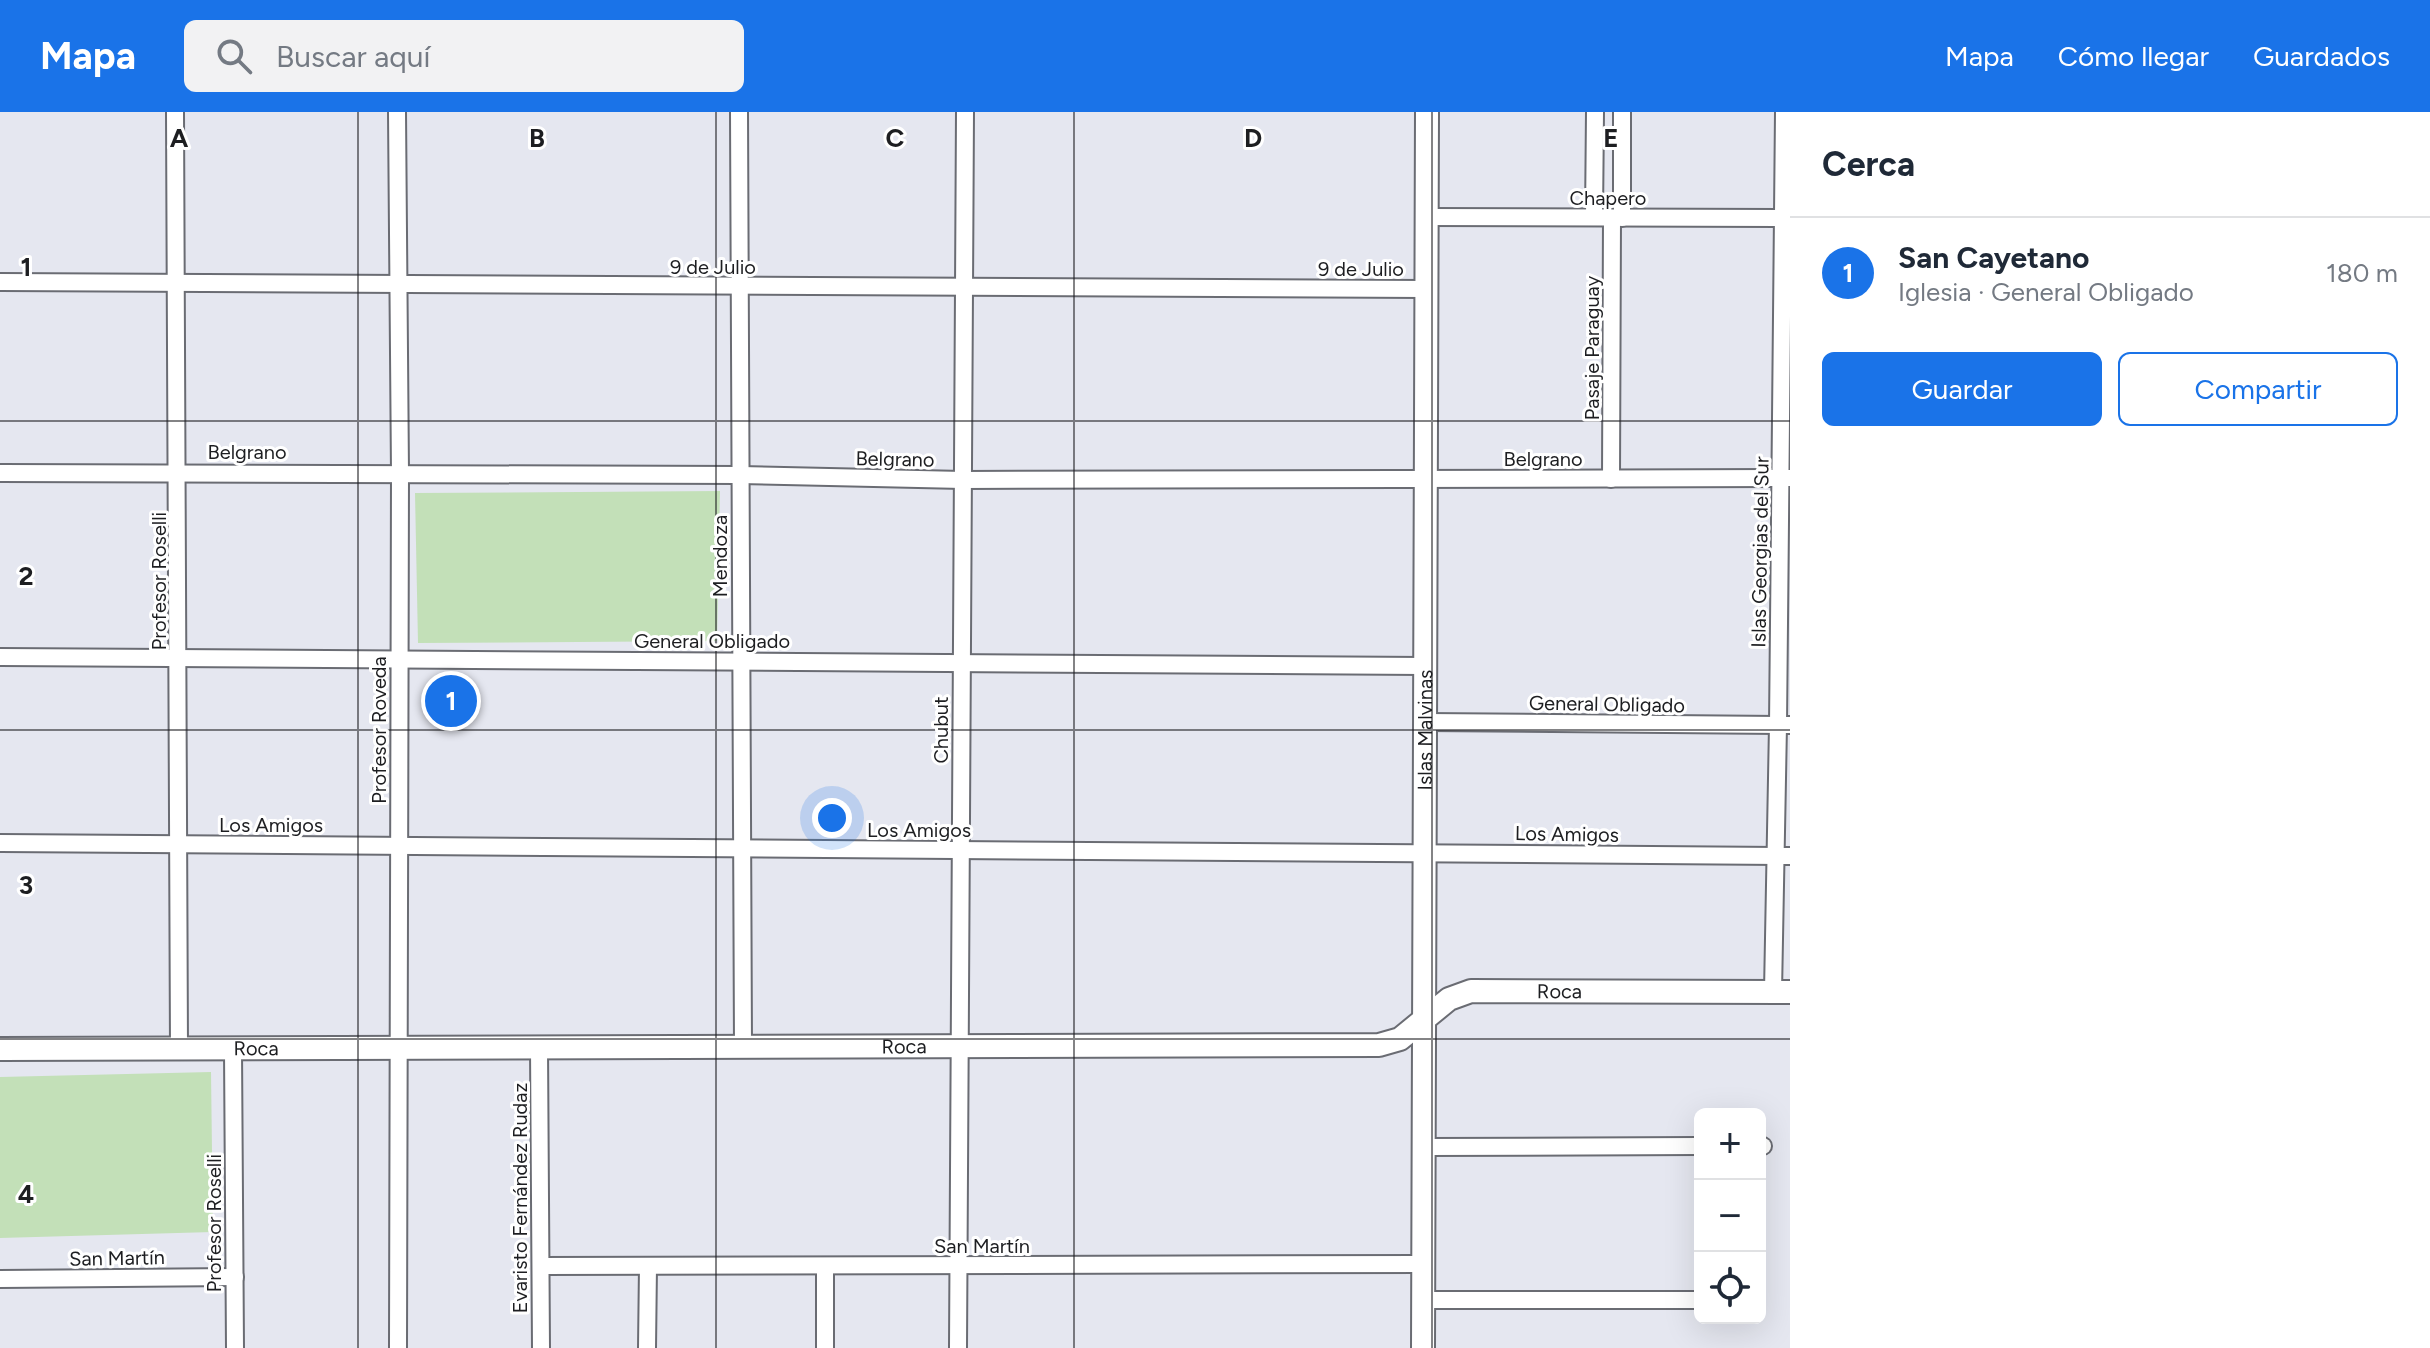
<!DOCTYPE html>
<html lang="es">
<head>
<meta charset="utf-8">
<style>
	body { margin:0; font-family:Figtree,sans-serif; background:#f2f2f3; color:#1f2937 }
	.controls { position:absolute; right:24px; bottom:24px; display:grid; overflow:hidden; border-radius:12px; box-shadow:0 8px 32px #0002 }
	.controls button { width:72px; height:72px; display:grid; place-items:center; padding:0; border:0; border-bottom:2px solid #e0e1e3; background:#fff; color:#1f2937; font:40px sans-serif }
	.you { position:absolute; left:832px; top:706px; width:28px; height:28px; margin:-20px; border:6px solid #fff; border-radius:50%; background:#1a73e8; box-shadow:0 0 0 12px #1a73e833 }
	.badge { display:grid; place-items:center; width:52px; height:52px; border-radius:50%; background:#1a73e8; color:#fff; font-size:26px; font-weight:700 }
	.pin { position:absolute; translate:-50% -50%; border:4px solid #fff; box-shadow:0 2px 8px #0006 }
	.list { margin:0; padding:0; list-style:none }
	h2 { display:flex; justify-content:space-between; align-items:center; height:104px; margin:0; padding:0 32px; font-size:34px }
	h2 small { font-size:26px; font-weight:400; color:#747a83 }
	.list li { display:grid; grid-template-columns:52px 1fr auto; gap:24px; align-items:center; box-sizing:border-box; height:112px; padding:0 32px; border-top:2px solid #e0e1e3 }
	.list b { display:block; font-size:30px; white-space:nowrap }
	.list p { margin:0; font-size:26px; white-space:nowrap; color:#747a83 }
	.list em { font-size:26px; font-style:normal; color:#747a83 }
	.actions { display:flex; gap:16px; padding:24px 32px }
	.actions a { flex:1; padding:18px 0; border:2px solid #1a73e8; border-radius:12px; text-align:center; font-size:28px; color:#1a73e8 }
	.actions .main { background:#1a73e8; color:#fff }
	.icon { flex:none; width:44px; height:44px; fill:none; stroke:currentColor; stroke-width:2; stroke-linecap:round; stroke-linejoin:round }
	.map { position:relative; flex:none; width:1790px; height:1236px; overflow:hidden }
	header { display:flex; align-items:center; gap:48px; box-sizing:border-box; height:112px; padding:0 40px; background:#1a73e8; color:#fff }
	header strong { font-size:38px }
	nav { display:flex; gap:44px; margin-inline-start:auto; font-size:28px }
	.search { width:560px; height:72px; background:#f2f2f3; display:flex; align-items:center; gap:20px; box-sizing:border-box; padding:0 28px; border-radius:12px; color:#747a83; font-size:30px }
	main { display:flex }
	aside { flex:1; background:#fff }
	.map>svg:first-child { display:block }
	.green { fill:#c3e0b8 }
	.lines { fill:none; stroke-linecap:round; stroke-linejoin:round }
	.street-casing { stroke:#6a6c73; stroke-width:20 }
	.secondary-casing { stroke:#6a6c73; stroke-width:26 }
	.street { stroke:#fff; stroke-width:16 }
	.secondary { stroke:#fff; stroke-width:22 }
	.grid { fill:none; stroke:#1d1e21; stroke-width:2; stroke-opacity:0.55 }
	.labels { text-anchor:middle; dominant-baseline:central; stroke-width:6; stroke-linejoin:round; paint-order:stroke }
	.street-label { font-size:20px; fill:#1d1e21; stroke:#fff }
	.grid-label { font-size:26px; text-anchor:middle; font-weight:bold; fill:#1d1e21; stroke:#fff; stroke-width:6; stroke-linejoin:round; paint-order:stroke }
</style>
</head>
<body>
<header>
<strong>Mapa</strong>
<div class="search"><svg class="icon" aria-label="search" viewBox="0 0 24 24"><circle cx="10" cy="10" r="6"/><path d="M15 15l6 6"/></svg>Buscar aquí</div>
<nav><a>Mapa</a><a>Cómo llegar</a><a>Guardados</a></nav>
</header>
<main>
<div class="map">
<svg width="1790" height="1236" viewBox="0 0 1790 1236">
	<rect width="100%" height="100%" fill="#e5e7f0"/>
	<!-- green -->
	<g class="green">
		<polygon points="720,379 717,529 418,531 415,381"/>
		<polygon points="211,960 213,1120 0,1126 0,965"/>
	</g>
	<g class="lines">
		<defs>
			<g id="street">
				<polyline points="175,0 179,938"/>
				<polyline points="397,0 400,361 398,1236"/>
				<polyline points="739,0 743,935"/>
				<polyline points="1426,105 1790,106"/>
				<polyline points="1594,105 1595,0"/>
				<polyline points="1622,106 1622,0"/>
				<polyline points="0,170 1426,177"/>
				<polyline points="0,361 740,363 963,368 1790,366"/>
				<polyline points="1611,367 1612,106"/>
				<polyline points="0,545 1424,554"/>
				<polyline points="1425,610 1790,613"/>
				<polyline points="0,731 1790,744"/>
				<polyline points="1773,880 1778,613 1784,0"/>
				<polyline points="539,936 541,1236"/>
				<polyline points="233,938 235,1236"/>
				<polyline points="1760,1034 1763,1034"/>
				<polyline points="1424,1035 1700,1034"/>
				<polyline points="541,1154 1423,1152"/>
				<polyline points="0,1167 235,1165"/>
				<polyline points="1423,1188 1700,1188"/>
				<polyline points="647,1236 648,1154"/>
				<polyline points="825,1236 825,1154"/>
				<path d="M958,1236C959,824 961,412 965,0"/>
			</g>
			<g id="secondary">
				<path id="s1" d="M0,937L1379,933L1400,927L1449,887L1471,879L1790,880"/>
				<path id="s2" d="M1423,1236L1427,0"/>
			</g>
		</defs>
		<!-- street casing -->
		<use href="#street" class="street-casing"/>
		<!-- secondary casing -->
		<use href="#secondary" class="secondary-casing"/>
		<!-- street -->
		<use href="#street" class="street"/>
		<!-- secondary -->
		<use href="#secondary" class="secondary"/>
	</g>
	<!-- grid -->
	<path class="grid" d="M358,0V1236M716,0V1236M1074,0V1236M1432,0V1236M0,309H1790M0,618H1790M0,927H1790"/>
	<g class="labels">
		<!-- street labels -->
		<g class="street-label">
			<text x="1608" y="86">Chapero</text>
			<text x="713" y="155">9 de Julio</text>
			<text x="1361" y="157">9 de Julio</text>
			<text transform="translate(1592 236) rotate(-90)">Pasaje Paraguay</text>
			<text x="247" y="340">Belgrano</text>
			<text transform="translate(895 347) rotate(1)">Belgrano</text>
			<text x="1543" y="347">Belgrano</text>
			<text transform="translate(1760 440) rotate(-89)">Islas Georgias del Sur</text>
			<text transform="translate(720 444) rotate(-90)">Mendoza</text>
			<text transform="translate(159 469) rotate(-90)">Profesor Roselli</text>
			<text x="712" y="529">General Obligado</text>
			<text transform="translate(1607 592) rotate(1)">General Obligado</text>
			<text transform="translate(379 618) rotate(-90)">Profesor Roveda</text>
			<text transform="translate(941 618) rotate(-90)">Chubut</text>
			<text stroke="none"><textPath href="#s2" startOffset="618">Islas Malvinas</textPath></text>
			<text x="271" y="713">Los Amigos</text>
			<text x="919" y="718">Los Amigos</text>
			<text transform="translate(1567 722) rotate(1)">Los Amigos</text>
			<text stroke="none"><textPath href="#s1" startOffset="1576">Roca</textPath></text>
			<text stroke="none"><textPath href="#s1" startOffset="904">Roca</textPath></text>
			<text stroke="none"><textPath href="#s1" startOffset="256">Roca</textPath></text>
			<text transform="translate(520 1086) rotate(-90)">Evaristo Fernández Rudaz</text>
			<text transform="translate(214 1111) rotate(-90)">Profesor Roselli</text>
			<text x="982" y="1134">San Martín</text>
			<text transform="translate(117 1146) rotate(-1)">San Martín</text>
		</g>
	</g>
	<g class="grid-label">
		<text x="179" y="35">A</text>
		<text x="537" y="35">B</text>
		<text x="895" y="35">C</text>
		<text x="1253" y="35">D</text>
		<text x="1611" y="35">E</text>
		<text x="26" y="164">1</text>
		<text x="26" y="473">2</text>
		<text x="26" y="782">3</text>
		<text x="26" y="1091">4</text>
	</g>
</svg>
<div class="controls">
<button>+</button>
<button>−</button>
<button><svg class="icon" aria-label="locate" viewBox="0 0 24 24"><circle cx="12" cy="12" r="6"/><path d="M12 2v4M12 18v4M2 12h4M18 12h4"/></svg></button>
</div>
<div class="you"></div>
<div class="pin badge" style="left:451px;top:589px">1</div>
</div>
<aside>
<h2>Cerca<small></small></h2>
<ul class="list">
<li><span class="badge">1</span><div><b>San Cayetano</b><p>Iglesia · General Obligado</p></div><em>180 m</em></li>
</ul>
<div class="actions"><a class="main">Guardar</a><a>Compartir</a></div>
</aside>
</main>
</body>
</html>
